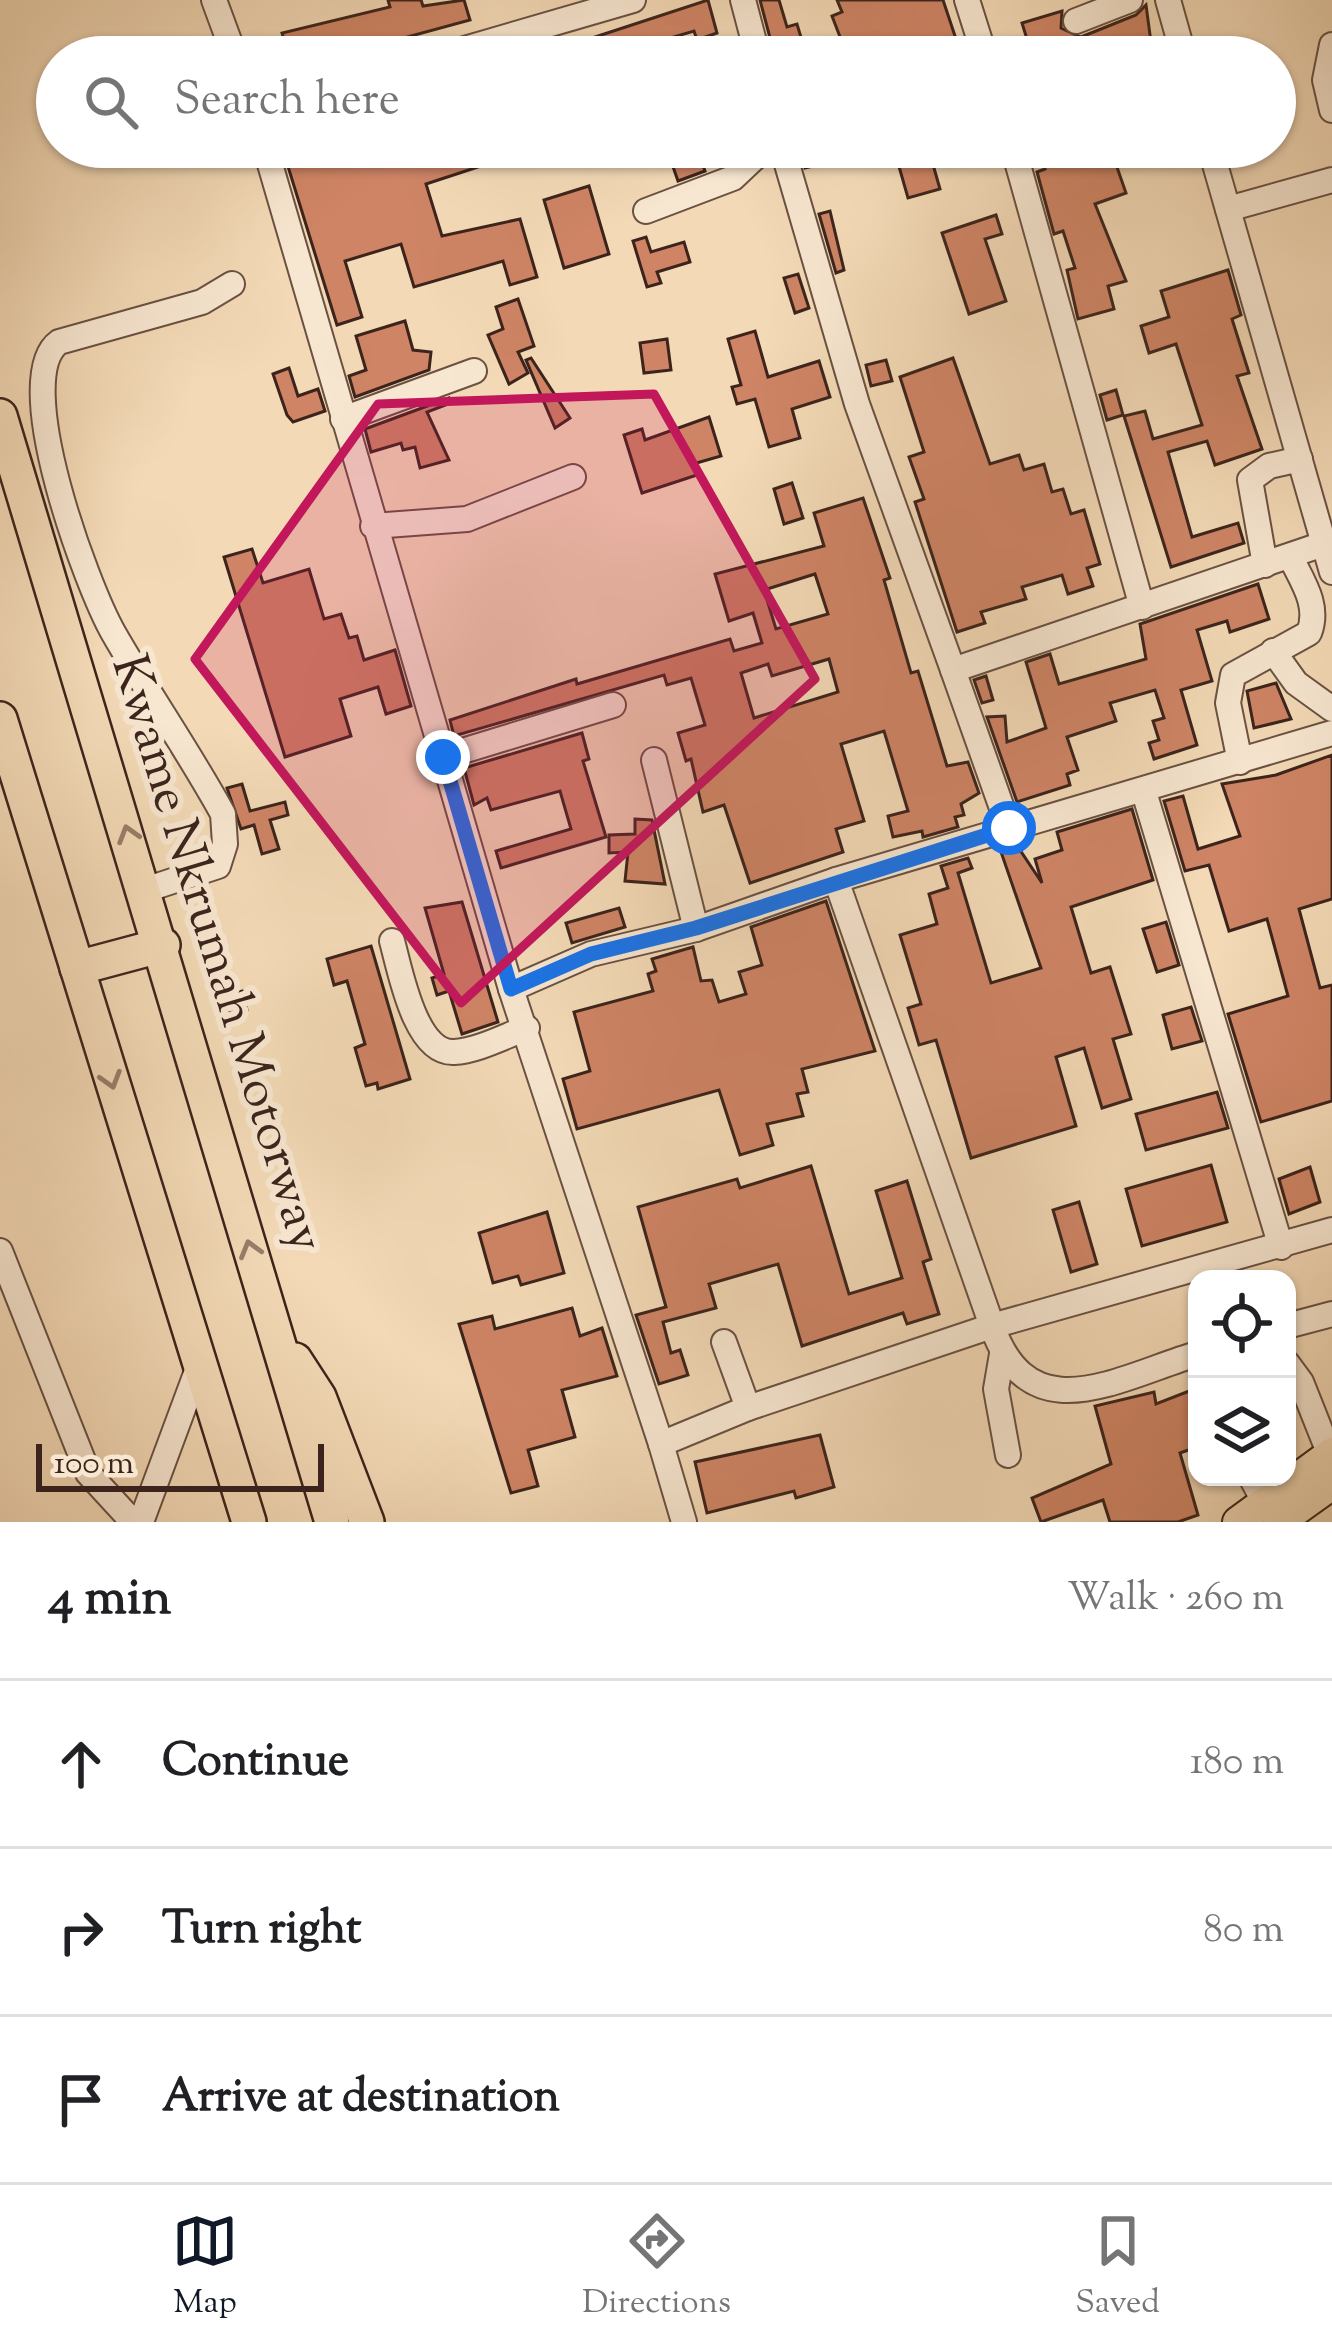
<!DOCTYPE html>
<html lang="en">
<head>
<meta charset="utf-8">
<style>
	body { margin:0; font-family:"Sorts Mill Goudy",serif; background:#f6f6f6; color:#202124 }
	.controls { position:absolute; right:36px; bottom:36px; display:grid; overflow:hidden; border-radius:24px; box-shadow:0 3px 9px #0004 }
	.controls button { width:108px; height:108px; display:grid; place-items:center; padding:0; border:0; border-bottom:3px solid #e0e0e0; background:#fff; color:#202124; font:60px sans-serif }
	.scale { position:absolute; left:36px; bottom:30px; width:288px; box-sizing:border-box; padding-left:12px; border:6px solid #3c241c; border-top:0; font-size:33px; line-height:42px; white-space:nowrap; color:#3c241c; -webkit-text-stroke:9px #f7e6d0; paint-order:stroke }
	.stop { position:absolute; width:36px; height:36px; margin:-27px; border:9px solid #1a73e8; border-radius:50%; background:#fff }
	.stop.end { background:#1a73e8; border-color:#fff; box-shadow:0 3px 12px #0008 }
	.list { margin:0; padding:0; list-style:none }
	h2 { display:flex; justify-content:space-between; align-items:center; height:156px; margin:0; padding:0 48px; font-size:51px }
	h2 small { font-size:39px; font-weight:400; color:#757577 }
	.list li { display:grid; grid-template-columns:78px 1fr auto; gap:36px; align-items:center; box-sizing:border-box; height:168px; padding:0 48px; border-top:3px solid #e0e0e0 }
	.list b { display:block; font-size:45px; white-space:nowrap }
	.list em { font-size:39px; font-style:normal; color:#757577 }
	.icon { flex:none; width:66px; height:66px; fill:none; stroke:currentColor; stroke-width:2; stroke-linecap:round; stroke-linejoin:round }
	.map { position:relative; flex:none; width:1332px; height:1522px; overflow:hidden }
	.search { position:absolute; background:#fff; box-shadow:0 3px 9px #0004; left:36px; right:36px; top:36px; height:132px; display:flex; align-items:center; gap:30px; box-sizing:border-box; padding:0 42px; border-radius:66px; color:#757577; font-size:45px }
	.sheet { height:660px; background:#fff }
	nav { display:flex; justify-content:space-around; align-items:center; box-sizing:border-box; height:168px; border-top:3px solid #e0e0e0; background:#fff; font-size:33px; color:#757577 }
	nav a { display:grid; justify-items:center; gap:6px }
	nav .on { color:#111827 }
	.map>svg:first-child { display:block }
	.building { fill:#ce8465; stroke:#3c241c; stroke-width:3; fill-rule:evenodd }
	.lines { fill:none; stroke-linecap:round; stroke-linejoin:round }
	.minor-casing { stroke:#6a5142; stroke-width:28 }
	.major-casing { stroke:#3c241c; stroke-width:34 }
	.highway-casing { stroke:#3c241c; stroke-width:38 }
	.minor { stroke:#f7e6d0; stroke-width:24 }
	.major { stroke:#f3d9b6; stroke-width:30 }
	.highway { stroke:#f3d9b6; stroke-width:33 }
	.oneway { stroke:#987e69 }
	.route { stroke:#1a73e8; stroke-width:15 }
	.marked { fill:#c2185b; fill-opacity:0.2; stroke:#c2185b; stroke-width:9; stroke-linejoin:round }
	.labels { text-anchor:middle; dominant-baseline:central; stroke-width:12; stroke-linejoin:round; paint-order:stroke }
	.street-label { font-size:51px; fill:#3c241c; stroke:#f7e6d0 }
</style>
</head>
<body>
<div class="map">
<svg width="1332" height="1522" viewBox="0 0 1332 1522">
	<rect width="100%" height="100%" fill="#f3d9b6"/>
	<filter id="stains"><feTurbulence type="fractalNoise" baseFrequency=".00167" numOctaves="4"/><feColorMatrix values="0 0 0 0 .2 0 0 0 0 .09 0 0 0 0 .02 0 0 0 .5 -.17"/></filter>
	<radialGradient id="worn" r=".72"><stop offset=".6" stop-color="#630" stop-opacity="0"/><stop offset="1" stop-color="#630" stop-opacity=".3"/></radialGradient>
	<!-- building -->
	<g class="building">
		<polygon points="388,0 421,0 423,6 464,0 470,20 352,52 353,57 289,57 282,33 390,7"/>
		<polygon points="708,0 717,33 697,40 694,31 605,57 534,57"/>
		<polygon points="760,0 779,0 787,27 797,24 806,54 842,42 832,16 842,12 837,0 943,0 962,57 782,57 780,51 774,53"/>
		<polygon points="1146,5 1153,57 1070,57 1064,41 1031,52 1022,23 1062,11 1061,28 1081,37 1136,15"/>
		<polygon points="282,147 313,147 317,160 357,147 478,147 484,165 426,184 442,236 520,219 537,277 510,285 503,261 414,287 401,244 345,261 362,317 337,325"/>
		<polygon points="869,147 870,153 805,168 800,148"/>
		<polygon points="928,147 940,189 908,198 896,156"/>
		<polygon points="1038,147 1110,147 1126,193 1095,204 1126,281 1108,286 1114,309 1078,319 1067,270 1075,268 1063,231 1054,234 1037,172 1045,169"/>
		<polygon points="698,151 705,171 678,181 671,161"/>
		<polygon points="589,186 609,254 564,268 544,200"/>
		<polygon points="830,211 844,270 836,273 819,214"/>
		<polygon points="996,215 1002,234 985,239 1006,301 969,314 942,233"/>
		<polygon points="646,237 651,252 684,242 690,262 657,272 661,283 647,287 633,241"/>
		<polygon points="1228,270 1241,315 1232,319 1249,373 1237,376 1262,449 1215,465 1207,441 1168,452 1192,537 1238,523 1244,543 1171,567 1124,416 1145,411 1153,439 1202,425 1176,344 1149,353 1141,326 1169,317 1161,291"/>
		<polygon points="798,274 809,308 795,313 784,278"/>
		<polygon points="518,299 534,346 518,352 528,373 509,384 488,335 503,329 496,307"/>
		<polygon points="405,321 413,350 431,352 429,370 355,397 349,376 366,370 356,336"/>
		<polygon points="755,331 768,377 819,361 830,397 792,409 800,438 769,447 755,399 737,404 732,387 741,385 728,339"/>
		<polygon points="667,339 671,370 644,373 640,343"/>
		<polygon points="531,358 570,418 555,428 526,360"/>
		<polygon points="953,358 990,464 1019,455 1024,470 1044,464 1052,492 1063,489 1071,514 1084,510 1100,564 1087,568 1093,586 1068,594 1062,575 1022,587 1026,599 981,612 985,623 957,632 915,502 924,499 909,457 924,452 900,377"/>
		<polygon points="886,360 892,381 871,386 866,365"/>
		<polygon points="289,368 298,396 318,389 325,411 293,422 287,415 273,374"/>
		<polygon points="1116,390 1123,415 1107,420 1100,395"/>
		<polygon points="449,398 451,403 427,412 449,460 420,468 415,447 403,450 401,443 371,452 365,429"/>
		<polygon points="709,417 721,456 693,464 697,475 642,493 624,435 642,429 645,440"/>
		<polygon points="792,483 803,518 784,524 774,489"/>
		<path d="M863,498L890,578L884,580L911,673L918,671L947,766L968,762L979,793L961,804L964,815L955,817L958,827L923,837L922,831L893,837L888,816L908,811L884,731L841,744L864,821L836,829L843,852L750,883L724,805L703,812L691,759L686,761L678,733L705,725L691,678L667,685L664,675L454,736L450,720L576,679L577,684L730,639L734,651L762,643L753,613L729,621L715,574L824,546L814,513ZM815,574L828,614L776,629L764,590ZM829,659L838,692L754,718L741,673L768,664L772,676Z"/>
		<polygon points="252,549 263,583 309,569 324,619 341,614 349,638 357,636 364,660 395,650 411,706 386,714 378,687 340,699 351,736 285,757 224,557"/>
		<polygon points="1258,584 1269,619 1230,632 1227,621 1197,630 1212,681 1181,690 1197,745 1154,759 1149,743 1159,740 1153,721 1164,718 1155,690 1110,703 1116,721 1067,737 1078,770 1067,774 1070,785 1017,802 987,717 1005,716 1007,742 1046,728 1026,662 1050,654 1059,684 1146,659 1140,624"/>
		<polygon points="986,676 993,700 982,703 974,680"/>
		<polygon points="1276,683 1291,719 1254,728 1247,691"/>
		<polygon points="582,733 589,759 583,761 606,837 501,868 496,851 571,829 560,791 491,810 487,798 474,805 464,768"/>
		<polygon points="1332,755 1332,899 1299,909 1320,988 1332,985 1332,1101 1261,1122 1228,1014 1288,996 1267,919 1229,931 1209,865 1185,871 1164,801 1183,796 1198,849 1240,836 1222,784 1276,775"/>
		<polygon points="242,784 250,811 285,802 288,815 270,820 279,849 262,854 254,825 241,829 227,788"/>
		<polygon points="1132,809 1153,880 1071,907 1091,973 1110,967 1131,1034 1113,1039 1131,1099 1102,1108 1084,1048 1056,1057 1076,1126 971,1158 936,1040 919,1045 908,1008 921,1004 900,935 937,924 929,894 948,888 941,866 968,858 972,868 958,873 991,983 1041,968 1000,849 1016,844 1042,883 1035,859 1062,850 1057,832"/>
		<polygon points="635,819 652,820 665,884 625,881 628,852 609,853 609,835 635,834"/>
		<polygon points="826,901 875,1051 802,1069 808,1092 797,1094 803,1116 767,1124 773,1145 740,1155 719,1090 577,1129 563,1079 590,1071 574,1012 653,991 648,974 656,971 652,959 693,947 701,981 712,980 719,1002 746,994 739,972 762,965 751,927"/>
		<polygon points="462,902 498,1022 462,1034 449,991 437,995 432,978 444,974 425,908"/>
		<polygon points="619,908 625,927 572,943 566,923"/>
		<polygon points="1166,922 1179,965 1157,972 1143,929"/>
		<polygon points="371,946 410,1079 378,1089 377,1083 366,1086 355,1048 365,1044 347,981 334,985 327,959"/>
		<polygon points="242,991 247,1010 231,1015 225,996"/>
		<polygon points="1191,1007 1202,1041 1172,1049 1163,1015"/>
		<polygon points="1217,1092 1228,1128 1146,1150 1136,1114"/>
		<polygon points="1211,1165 1227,1222 1142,1246 1126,1189"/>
		<polygon points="811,1166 849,1294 902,1278 876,1191 907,1181 931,1259 923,1262 939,1314 907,1324 903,1313 802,1346 778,1264 709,1284 716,1308 663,1322 671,1353 680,1350 688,1375 659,1384 636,1315 666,1307 638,1207 737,1179 740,1188"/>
		<polygon points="1310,1167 1320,1202 1289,1214 1279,1179"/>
		<polygon points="1079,1202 1097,1264 1071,1272 1053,1210"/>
		<polygon points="547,1212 564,1273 521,1285 518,1276 493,1283 479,1233"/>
		<polygon points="572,1308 580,1336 602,1328 617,1376 562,1390 575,1437 528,1450 538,1486 511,1493 459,1324 492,1316 495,1329"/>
		<polygon points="1197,1388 1197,1447 1180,1453 1198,1515 1178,1522 1110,1522 1103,1500 1041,1522 1032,1498 1111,1464 1095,1406 1154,1392 1156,1404"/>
		<polygon points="820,1435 834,1487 796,1498 794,1491 707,1513 695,1462"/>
	</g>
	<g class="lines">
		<defs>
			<g id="minor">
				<polyline points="214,0 235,57"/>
				<polyline points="743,0 758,57"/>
				<polyline points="967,0 985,57"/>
				<polyline points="1168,0 1184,57"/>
				<polyline points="1076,21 1130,0"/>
				<polyline points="1332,45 1325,80 1332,110"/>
				<polyline points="437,57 633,0"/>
				<polyline points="265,147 511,989"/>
				<polyline points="782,147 857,404 953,670"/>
				<polyline points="1013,147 1142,607"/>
				<polyline points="1210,147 1332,572"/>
				<polyline points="615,149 622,147"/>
				<polyline points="1228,209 1332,180"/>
				<polyline points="646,211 733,178 766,147"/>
				<polyline points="343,419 474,371"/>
				<polyline points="373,526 467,519 573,477"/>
				<polyline points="1265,565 1250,480 1269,466 1300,459"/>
				<polyline points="1273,651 1296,683 1332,709"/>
				<polyline points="443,757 613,705"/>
				<polyline points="654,760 696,929"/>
				<path d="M1240,762L1228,703L1233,675L1309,633C1320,605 1302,581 1290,556"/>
				<polyline points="1144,792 1281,1247"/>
				<polyline points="1009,828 953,670 1332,541"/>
				<polyline points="836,880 1332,733"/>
				<path d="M145,890L218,866L225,844L223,814C189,752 149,695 114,634C87,587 9,378 59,342L202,302L232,284"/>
				<path d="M392,941C400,970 415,1054 454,1052C477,1051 505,1036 527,1028"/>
				<polyline points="0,1251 88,1473 133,1522"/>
				<polyline points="1287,1326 1332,1314"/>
				<polyline points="724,1342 748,1408"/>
				<polyline points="1002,1354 996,1389 1008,1455"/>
				<path d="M1197,1354C1117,1378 1030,1434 992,1326L836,880L696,929L591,954L511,989L661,1444L748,1408L992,1326L1332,1230"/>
				<polyline points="1287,1363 1301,1382 1330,1455"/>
				<polyline points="661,1444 684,1522"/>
				<polyline points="1251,1477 1266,1505"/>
				<polyline points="141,1522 200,1363"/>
			</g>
			<g id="major">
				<polyline points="1238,1522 1332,1453"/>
				<polyline points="1279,1522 1332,1484"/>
			</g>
			<g id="highway">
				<polyline points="0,416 332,1522"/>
				<polyline points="0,719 249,1522"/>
				<polyline points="77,968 163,945"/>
				<polyline points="295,1360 319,1397 367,1522"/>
			</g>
		</defs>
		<!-- minor casing -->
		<use href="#minor" class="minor-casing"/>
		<!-- major casing -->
		<use href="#major" class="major-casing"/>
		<!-- highway casing -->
		<use href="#highway" class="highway-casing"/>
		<!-- minor -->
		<use href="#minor" class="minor"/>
		<!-- major -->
		<use href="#major" class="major"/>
		<!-- highway -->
		<use href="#highway" class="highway"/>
	</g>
	<!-- one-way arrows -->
	<defs><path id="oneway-chevron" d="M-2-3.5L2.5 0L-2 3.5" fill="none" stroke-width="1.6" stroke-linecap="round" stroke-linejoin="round" transform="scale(3)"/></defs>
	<g class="oneway">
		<use href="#oneway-chevron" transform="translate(128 834) rotate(-107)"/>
		<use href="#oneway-chevron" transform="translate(111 1080) rotate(73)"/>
		<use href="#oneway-chevron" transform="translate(250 1249) rotate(-106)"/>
	</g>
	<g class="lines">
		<!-- route -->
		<polyline class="route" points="443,757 511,989 591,954 696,928 1009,828"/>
	</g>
	<!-- marked area -->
	<path class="marked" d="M654,394L815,679L461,1003L195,659L378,404Z"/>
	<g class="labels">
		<!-- street labels -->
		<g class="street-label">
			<text transform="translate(215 954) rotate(73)">Kwame Nkrumah Motorway</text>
		</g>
	</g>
	<rect width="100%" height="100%" filter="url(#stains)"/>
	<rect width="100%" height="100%" fill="url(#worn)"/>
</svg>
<div class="controls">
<button><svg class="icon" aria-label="locate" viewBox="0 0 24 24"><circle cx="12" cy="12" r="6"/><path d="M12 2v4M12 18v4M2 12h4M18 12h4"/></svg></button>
<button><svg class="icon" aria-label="layers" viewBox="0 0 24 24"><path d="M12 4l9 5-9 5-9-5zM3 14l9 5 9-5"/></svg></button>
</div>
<div class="scale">100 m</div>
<div class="stop" style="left:1009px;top:828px"></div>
<div class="stop end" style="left:443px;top:757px"></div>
<div class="search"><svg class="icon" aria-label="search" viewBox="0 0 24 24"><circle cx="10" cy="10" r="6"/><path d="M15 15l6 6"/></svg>Search here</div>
</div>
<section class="sheet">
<h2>4 min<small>Walk · 260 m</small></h2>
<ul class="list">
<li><svg class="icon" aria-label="ahead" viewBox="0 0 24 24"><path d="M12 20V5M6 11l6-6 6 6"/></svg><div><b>Continue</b></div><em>180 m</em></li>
<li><svg class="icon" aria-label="right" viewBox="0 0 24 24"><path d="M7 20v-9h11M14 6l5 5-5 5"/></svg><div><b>Turn right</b></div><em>80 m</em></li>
<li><svg class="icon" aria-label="arrive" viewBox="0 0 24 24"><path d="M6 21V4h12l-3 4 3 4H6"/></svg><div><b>Arrive at destination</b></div></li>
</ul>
</section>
<nav>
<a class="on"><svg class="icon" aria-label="map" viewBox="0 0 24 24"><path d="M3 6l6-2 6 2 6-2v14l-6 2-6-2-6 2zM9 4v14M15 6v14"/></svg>Map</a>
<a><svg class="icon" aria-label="directions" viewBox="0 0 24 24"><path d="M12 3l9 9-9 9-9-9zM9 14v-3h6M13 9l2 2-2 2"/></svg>Directions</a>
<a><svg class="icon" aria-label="saved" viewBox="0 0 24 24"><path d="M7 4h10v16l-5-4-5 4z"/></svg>Saved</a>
</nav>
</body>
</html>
